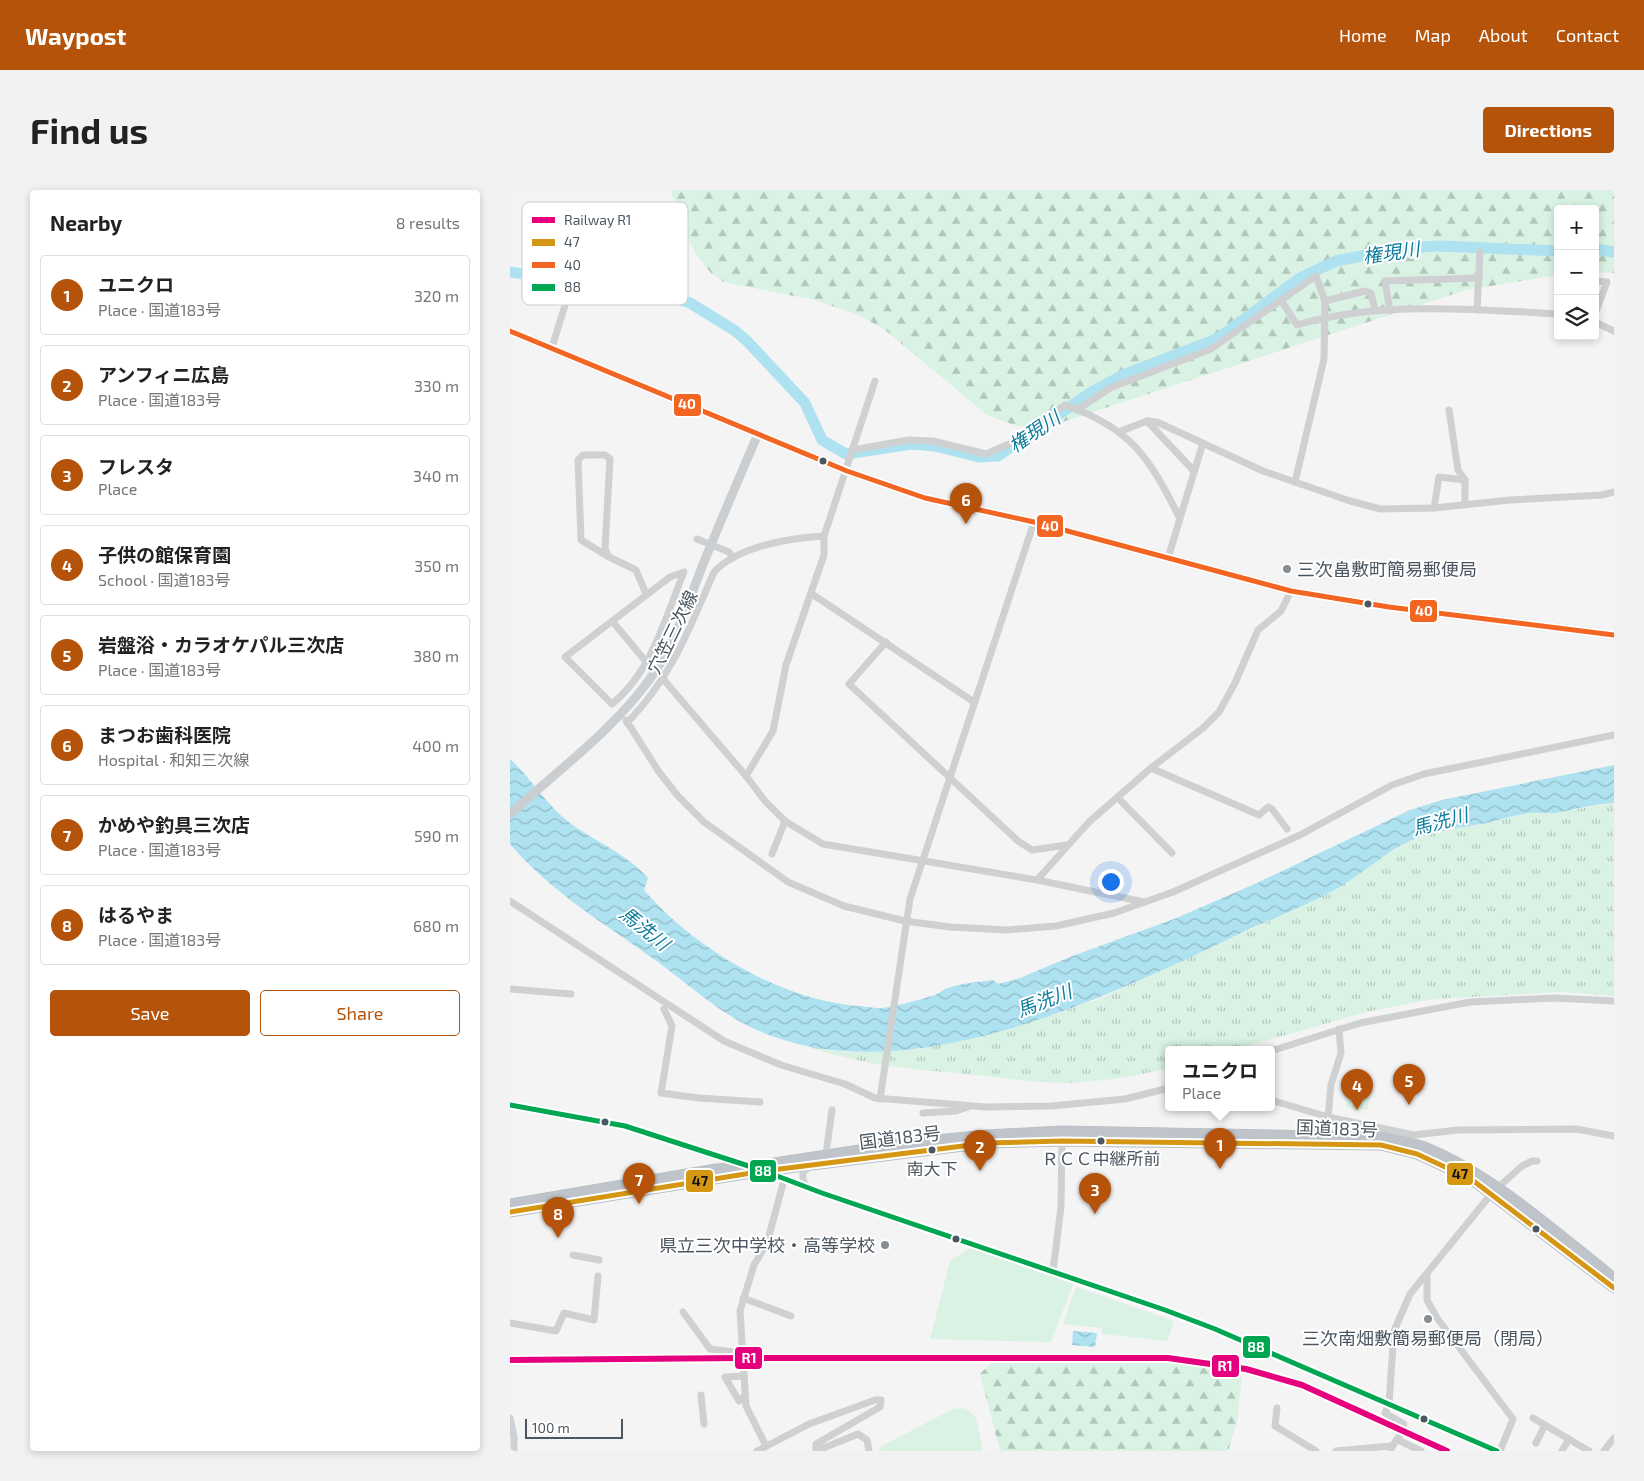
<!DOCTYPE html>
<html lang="en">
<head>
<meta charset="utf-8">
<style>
	body { margin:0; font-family:"Exo 2","Noto Sans JP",sans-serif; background:#f2f2f2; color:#222 }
	.controls { position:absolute; right:15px; top:15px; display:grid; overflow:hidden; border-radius:5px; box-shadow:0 2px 8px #0003 }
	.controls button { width:45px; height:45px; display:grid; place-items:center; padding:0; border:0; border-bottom:1px solid #e0e0e0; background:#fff; color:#222; font:25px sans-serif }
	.scale { position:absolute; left:15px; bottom:12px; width:98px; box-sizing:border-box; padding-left:5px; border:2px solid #4a5661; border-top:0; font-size:14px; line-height:18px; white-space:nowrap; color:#4a5661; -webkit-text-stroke:4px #fff; paint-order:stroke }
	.you { position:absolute; left:600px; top:691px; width:18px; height:18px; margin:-12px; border:4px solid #fff; border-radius:50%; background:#1a73e8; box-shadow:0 0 0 8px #1a73e833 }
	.badge { display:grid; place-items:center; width:32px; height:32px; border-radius:50%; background:#b45309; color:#fff; font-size:16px; font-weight:700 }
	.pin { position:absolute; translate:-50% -41px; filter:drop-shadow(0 1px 2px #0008) }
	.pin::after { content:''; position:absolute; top:26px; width:18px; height:15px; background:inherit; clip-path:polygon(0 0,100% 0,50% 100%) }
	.popup { position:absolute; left:655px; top:856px; width:110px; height:65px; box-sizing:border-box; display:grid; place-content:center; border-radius:5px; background:#fff; filter:drop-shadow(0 1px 4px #0005); font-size:16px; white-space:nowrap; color:#767676 }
	.popup b { font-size:19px; color:#222 }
	.popup::after { content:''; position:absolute; left:50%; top:100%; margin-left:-10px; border:10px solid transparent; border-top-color:#fff }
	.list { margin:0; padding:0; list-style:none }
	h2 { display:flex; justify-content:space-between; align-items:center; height:65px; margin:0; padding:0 20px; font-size:21px }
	h2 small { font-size:16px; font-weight:400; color:#767676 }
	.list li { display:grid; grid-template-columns:32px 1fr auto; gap:15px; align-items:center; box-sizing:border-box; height:80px; margin:0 10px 10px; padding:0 10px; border:1px solid #e0e0e0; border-radius:5px }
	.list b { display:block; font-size:19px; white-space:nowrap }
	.list p { margin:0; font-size:16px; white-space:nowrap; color:#767676 }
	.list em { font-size:16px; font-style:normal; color:#767676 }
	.actions { display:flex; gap:10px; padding:15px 20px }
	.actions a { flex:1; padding:11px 0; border:1px solid #b45309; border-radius:5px; text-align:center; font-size:18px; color:#b45309 }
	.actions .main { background:#b45309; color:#fff }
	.icon { flex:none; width:28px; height:28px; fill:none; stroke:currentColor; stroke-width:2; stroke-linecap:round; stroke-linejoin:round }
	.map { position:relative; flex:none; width:1104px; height:1261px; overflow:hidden; border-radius:5px }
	header { display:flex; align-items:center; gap:30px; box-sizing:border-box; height:70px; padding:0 25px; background:#b45309; color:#fff }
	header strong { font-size:24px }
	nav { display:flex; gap:28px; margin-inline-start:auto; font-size:18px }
	.intro { display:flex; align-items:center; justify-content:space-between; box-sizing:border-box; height:120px; padding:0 30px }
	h1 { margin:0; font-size:35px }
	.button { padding:12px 22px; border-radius:5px; background:#b45309; color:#fff; font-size:18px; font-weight:700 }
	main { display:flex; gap:30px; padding:0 30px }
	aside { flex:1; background:#fff; border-radius:5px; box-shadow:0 2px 8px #0003 }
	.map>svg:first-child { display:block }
	.grass { fill:url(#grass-tufts) }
	.forest { fill:url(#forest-firs) }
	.pitch { fill:#d9f2e3 }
	.water { fill:url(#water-waves) }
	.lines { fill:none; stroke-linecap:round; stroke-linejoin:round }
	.river { stroke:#aee2f0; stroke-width:11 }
	.highway-casing { stroke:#b9bec3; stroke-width:11 }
	.minor { stroke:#ced0d2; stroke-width:7 }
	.major { stroke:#caced1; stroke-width:9 }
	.highway { stroke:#bec4c9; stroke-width:10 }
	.bus-1-casing { stroke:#fff; stroke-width:9 }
	.bus-2-casing { stroke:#fff; stroke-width:9 }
	.bus-3-casing { stroke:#fff; stroke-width:9 }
	.bus-1 { stroke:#d49613; stroke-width:5 }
	.bus-2 { stroke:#f26522; stroke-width:5 }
	.bus-3 { stroke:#00a651; stroke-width:5 }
	.rail-1-casing { stroke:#fff; stroke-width:10 }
	.rail-1 { stroke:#e5007d; stroke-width:6 }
	.bus-dot { fill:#4a5661; stroke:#fff; stroke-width:2 }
	.poi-dot { fill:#868d94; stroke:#fff; stroke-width:2 }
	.labels { text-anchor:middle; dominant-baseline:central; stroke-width:4; stroke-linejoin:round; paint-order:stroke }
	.bus-label { font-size:17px; fill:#4a5661; stroke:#fff }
	.poi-label { font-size:18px; fill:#4a5661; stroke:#fff; text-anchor:start }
	.street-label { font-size:18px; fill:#4a5661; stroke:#fff }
	.water-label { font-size:19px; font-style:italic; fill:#0c7c9b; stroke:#fff }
	.key { fill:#fff; stroke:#c9ccd0; stroke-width:1 }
	.key-label { font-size:14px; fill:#4a5661 }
	.line-badge { stroke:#fff; stroke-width:2 }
	.badge-label { font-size:14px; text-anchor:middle; font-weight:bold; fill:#fff }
	.pale-badge-label { font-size:14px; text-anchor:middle; font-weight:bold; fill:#111 }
</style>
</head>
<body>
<header>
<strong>Waypost</strong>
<nav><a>Home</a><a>Map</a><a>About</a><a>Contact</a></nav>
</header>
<div class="intro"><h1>Find us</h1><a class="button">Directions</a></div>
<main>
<aside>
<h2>Nearby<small>8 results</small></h2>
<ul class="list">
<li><span class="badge">1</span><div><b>ユニクロ</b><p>Place · 国道183号</p></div><em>320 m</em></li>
<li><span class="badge">2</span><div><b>アンフィニ広島</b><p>Place · 国道183号</p></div><em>330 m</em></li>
<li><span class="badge">3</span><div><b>フレスタ</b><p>Place</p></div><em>340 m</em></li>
<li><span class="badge">4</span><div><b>子供の館保育園</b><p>School · 国道183号</p></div><em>350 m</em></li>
<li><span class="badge">5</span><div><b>岩盤浴・カラオケパル三次店</b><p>Place · 国道183号</p></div><em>380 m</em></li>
<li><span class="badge">6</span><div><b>まつお歯科医院</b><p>Hospital · 和知三次線</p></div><em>400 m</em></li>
<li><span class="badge">7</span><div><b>かめや釣具三次店</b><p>Place · 国道183号</p></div><em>590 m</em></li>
<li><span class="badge">8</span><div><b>はるやま</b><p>Place · 国道183号</p></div><em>680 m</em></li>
</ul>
<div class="actions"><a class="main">Save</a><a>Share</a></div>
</aside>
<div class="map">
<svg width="1104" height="1261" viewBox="0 0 1104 1261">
	<defs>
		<pattern id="grass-tufts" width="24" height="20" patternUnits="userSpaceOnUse" patternTransform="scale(1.25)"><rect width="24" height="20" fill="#d9f2e3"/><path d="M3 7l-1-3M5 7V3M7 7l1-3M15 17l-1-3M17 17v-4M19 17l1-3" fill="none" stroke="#b2c7bb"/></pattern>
		<pattern id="forest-firs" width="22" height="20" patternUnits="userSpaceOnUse" patternTransform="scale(1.25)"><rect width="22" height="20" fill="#d9f2e3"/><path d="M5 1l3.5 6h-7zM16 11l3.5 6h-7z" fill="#b2c7bb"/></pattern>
		<pattern id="water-waves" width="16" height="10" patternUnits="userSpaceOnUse" patternTransform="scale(1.25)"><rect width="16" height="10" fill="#aee2f0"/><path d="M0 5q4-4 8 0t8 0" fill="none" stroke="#90bac6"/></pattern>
	</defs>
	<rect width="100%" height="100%" fill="#f4f4f4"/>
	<!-- grass -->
	<path class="grass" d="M1104,613V806L1053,802L922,809L856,822L723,860H659V878C631,885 602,890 572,892C534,895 493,887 455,884C399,879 344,874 291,854L333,862L408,859L467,847L540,826L589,809L779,722L898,652L931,640L973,634L1022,622L1038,624Z"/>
	<!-- forest -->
	<g class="forest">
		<polygon points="161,0 1104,0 1104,83 1085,82 1085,19 1048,19 1048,85 956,100 537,237 507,236 477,225 374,139 346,124 304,110 214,92 201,83 187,65 172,39"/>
		<polygon points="611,1169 695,1176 732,1184 727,1232 718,1261 490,1261 470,1184 482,1172"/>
	</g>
	<!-- pitch -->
	<g class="pitch">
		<polygon points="846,904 860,905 857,920 850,918 849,921 836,917 838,908 844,910"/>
		<polygon points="460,1058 563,1094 541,1152 420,1149 440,1071"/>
		<polygon points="566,1097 664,1131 657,1151 592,1144 592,1138 553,1134"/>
		<polygon points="450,1218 457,1219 466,1228 473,1261 369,1261 372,1256 443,1219"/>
	</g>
	<!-- water -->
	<g class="water">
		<path d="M0,569C22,589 36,615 60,633C87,653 116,663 138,688L134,700C184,758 269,809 347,816C355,816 365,819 373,818C390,815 409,810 425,805C429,803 434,799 438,798C452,793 469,792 483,790L488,794L510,788L565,765L664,729L747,693L900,620L932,610L1104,575V613C1084,614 1064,620 1044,623C1035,624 1027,622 1019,623C1003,625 988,631 971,634C946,638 924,641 900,651C874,663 853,683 828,698C794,717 758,730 723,747C591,810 394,904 249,841C209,824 174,790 138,765C89,730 39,700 0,654Z"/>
		<polygon points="563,1141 587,1143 585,1157 562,1155"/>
	</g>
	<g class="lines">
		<!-- river -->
		<g class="river">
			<polyline points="1085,59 1104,62"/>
			<polyline points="0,82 48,89 89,90 130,97 180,113 224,140 237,151 295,213 312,250 336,264 402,254 425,256 469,267 488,266 580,203 613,185 707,149 790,88 826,71 895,58 930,56 1048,61"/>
		</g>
		<defs>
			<g id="highway">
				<path d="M0,1014L206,979L237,977L395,953L477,945L552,941L872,947C887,950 903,953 917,958C983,985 1048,1044 1104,1088"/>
				<polyline points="0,1022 254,981 477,953 552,951 871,955 907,964 961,989 1104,1098"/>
			</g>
		</defs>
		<!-- highway casing -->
		<use href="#highway" class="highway-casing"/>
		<!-- minor -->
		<g class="minor">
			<polyline points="1085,91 1097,92 1085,124"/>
			<path d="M771,110L787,135C865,111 966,119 1048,124"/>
			<polyline points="815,111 855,101 861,103 865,120"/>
			<polyline points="967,120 970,62"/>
			<polyline points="880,121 875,91 969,88"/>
			<polyline points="1085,132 1104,141"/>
			<path d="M42,158C49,132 59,108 63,82"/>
			<polyline points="567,220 600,198 701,159 806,86 815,111 814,169 785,292"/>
			<polyline points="939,220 948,280 955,290 955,315"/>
			<polyline points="637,231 684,281"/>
			<polyline points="611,241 637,231 647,232 753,281 840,311 870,319 924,318 1000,310 1092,305 1104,302"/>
			<path d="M342,260L399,250L423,251L476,264L499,254L555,215C621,238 639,267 669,327"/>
			<polyline points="924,318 929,287 955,290"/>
			<polyline points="187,349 219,362 223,368"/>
			<polyline points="99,367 71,350 68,270 73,265 95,265 100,269 95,359 99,367 126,380 136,404"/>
			<polyline points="658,368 693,253"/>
			<path d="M174,382C155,428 142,482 102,514L55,467L160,387Z"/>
			<polyline points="302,404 464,512"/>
			<polyline points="103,432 137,473"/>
			<polyline points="376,452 339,494 508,651 522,660 557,655"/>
			<polyline points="154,490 236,586 255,611 275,631 313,654 527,690 634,712"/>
			<polyline points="116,530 149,582 168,606 194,632 278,692 334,716 395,731 440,737 497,740 546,736 604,723 663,702 790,645 882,595 914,584 1104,545"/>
			<path d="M117,533C163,485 178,441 204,382C228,356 280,348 314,346"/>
			<polyline points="641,578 749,625 758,617 762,619 777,639"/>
			<polyline points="236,586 263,541 276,475 314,365 314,346 319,331 365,191"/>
			<polyline points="608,608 662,663"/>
			<polyline points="262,664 275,631"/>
			<polyline points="527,690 579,632 641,578 693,538 709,522 725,493 748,440 771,421 781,401"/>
			<polyline points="0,711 214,851 271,875 335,894 365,908 476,917 541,916 615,909 659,898"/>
			<polyline points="0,799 61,804"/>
			<polyline points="154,819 162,836 151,903 189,908 250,912"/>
			<polyline points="761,861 850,833 960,812 1044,808 1104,811"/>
			<polyline points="370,909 400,709 524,332"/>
			<polyline points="761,910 818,927 904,945 948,940 1066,939 1104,946"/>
			<polyline points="0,915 115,936 234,976"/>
			<polyline points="413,923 446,921 458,917"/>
			<polyline points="818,927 821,895 831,863 829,839"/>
			<polyline points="316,964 322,920"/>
			<polyline points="256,982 312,1003 655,1120 705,1139 987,1261"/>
			<polyline points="297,998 293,990 293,982 301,976"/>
			<polyline points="63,1065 89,1070"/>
			<polyline points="543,1081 551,1017 552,946"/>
			<polyline points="917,1085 917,1110 927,1128 1003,1229 990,1261"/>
			<polyline points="233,1108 281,1126"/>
			<polyline points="173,1122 200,1159 232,1163"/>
			<polyline points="0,1133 46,1141 54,1123 84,1130 88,1086"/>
			<polyline points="234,1186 215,1187 229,1211 235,1206"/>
			<polyline points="191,1205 194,1234"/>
			<polyline points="767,1218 765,1236 806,1261"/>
			<polyline points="0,1228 4,1247 4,1261"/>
			<polyline points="1023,1228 1079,1261"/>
			<polyline points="888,1250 911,1261"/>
			<polyline points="1026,1253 1035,1235"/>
			<polyline points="256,1256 236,1216 230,1121 244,1075 257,1053 274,990"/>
			<polyline points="247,1261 299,1234 365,1210 371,1210 370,1217 306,1254 306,1261 348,1244 357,1250 359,1261"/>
			<polyline points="826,1261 881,1256"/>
			<path d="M881,1261C882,1252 893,1246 894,1234L875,1223L879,1214L884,1141L900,1104L982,1003L1012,976L1022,971H1027"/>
			<polyline points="1052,1261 1059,1249"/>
			<polyline points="1094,1261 1104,1248"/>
		</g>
		<!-- major -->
		<g class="major">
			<polyline points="0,141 337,281 415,308 524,332 781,401 879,417 1104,445"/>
			<path d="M0,624C45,583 104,539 139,490C164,457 177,415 192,377C210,332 229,288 248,244"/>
		</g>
		<!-- highway -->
		<use href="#highway" class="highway"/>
		<defs>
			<polyline id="bus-1" points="0,1022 254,981 477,953 552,951 871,955 907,964 961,989 1104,1098"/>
			<polyline id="bus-2" points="0,141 337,281 415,308 524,332 781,401 879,417 1104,445"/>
			<polyline id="bus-3" points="0,915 115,936 254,981 312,1003 655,1120 705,1139 987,1261"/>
		</defs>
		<!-- bus-1 casing -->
		<use href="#bus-1" class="bus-1-casing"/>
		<!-- bus-2 casing -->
		<use href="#bus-2" class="bus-2-casing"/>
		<!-- bus-3 casing -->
		<use href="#bus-3" class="bus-3-casing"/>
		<!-- bus-1 -->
		<use href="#bus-1" class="bus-1"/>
		<!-- bus-2 -->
		<use href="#bus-2" class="bus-2"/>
		<!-- bus-3 -->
		<use href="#bus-3" class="bus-3"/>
		<defs>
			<polyline id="rail-1" points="0,1170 232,1168 658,1168 736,1179 792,1195 937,1261"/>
		</defs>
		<!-- rail-1 casing -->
		<use href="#rail-1" class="rail-1-casing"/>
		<!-- rail-1 -->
		<use href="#rail-1" class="rail-1"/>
	</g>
	<!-- markers -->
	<g class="bus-dot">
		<circle cx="313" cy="271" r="4.5"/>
		<circle cx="858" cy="414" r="4.5"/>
		<circle cx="95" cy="932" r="4.5"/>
		<circle cx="591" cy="951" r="4.5"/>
		<circle cx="422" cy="960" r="4.5"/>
		<circle cx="1026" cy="1039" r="4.5"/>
		<circle cx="446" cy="1049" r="4.5"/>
		<circle cx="914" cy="1229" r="4.5"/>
	</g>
	<g class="poi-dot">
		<circle cx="777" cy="379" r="5"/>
		<circle cx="375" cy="1055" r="5"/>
		<circle cx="918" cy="1129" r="5"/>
	</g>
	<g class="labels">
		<!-- bus labels -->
		<g class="bus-label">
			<text x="591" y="968">ＲＣＣ中継所前</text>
			<text x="422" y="978">南大下</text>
		</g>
		<!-- poi labels -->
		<g class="poi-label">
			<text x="787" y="379">三次畠敷町簡易郵便局</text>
			<text x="365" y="1055" text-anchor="end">県立三次中学校・高等学校</text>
			<text x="918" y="1148" text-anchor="middle">三次南畑敷簡易郵便局（閉局）</text>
		</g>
		<!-- street labels -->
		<g class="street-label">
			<text transform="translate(162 442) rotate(-64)">穴笠三次線</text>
			<text transform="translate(827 938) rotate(2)">国道183号</text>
			<text transform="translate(390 947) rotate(-7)">国道183号</text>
		</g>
		<!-- water labels -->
		<g class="water-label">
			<text transform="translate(881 62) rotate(-8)">権現川</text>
			<text transform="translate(524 241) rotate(-34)">権現川</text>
			<text transform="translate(930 631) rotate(-15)">馬洗川</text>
			<text transform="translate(135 738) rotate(39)">馬洗川</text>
			<text transform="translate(534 810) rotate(-21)">馬洗川</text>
		</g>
	</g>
	<!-- legend -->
	<rect x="12" y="12" width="166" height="103" rx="8" class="key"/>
	<rect x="22" y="27" width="23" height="6" fill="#e5007d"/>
	<rect x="22" y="49" width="23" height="7" fill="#d49613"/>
	<rect x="22" y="72" width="23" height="6" fill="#f26522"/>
	<rect x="22" y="94" width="23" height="7" fill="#00a651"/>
	<g class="key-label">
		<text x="54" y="35">Railway R1</text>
		<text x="54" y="57">47</text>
		<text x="54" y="80">40</text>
		<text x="54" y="102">88</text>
	</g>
	<g class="line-badge">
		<rect x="163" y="203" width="29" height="24" rx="5" fill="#f26522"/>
		<rect x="526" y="324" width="28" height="24" rx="5" fill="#f26522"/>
		<rect x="899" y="409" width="29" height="24" rx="5" fill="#f26522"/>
		<rect x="239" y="969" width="28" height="24" rx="5" fill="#00a651"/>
		<rect x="936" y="972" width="28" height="24" rx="5" fill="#d49613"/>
		<rect x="175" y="979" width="29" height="24" rx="5" fill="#d49613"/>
		<rect x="732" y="1145" width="29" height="24" rx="5" fill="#00a651"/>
		<rect x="224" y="1156" width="29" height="24" rx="5" fill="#e5007d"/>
		<rect x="701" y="1164" width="29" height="24" rx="5" fill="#e5007d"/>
	</g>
	<g class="badge-label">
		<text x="177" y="219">40</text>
		<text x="540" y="341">40</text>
		<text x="914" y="426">40</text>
		<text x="253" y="986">88</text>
		<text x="746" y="1162">88</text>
		<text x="239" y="1173">R1</text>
		<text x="715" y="1181">R1</text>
	</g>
	<g class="pale-badge-label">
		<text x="950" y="989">47</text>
		<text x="190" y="996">47</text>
	</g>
</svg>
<div class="controls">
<button>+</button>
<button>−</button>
<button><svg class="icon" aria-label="layers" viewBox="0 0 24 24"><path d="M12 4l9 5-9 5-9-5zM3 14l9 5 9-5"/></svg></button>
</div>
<div class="scale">100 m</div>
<div class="you"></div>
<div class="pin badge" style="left:710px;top:979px">1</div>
<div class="popup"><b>ユニクロ</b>Place</div>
<div class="pin badge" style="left:470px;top:981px">2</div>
<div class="pin badge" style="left:585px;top:1024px">3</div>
<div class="pin badge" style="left:847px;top:920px">4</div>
<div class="pin badge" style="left:899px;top:915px">5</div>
<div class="pin badge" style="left:456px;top:334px">6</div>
<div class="pin badge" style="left:129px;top:1014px">7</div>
<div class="pin badge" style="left:48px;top:1048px">8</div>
</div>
</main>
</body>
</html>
